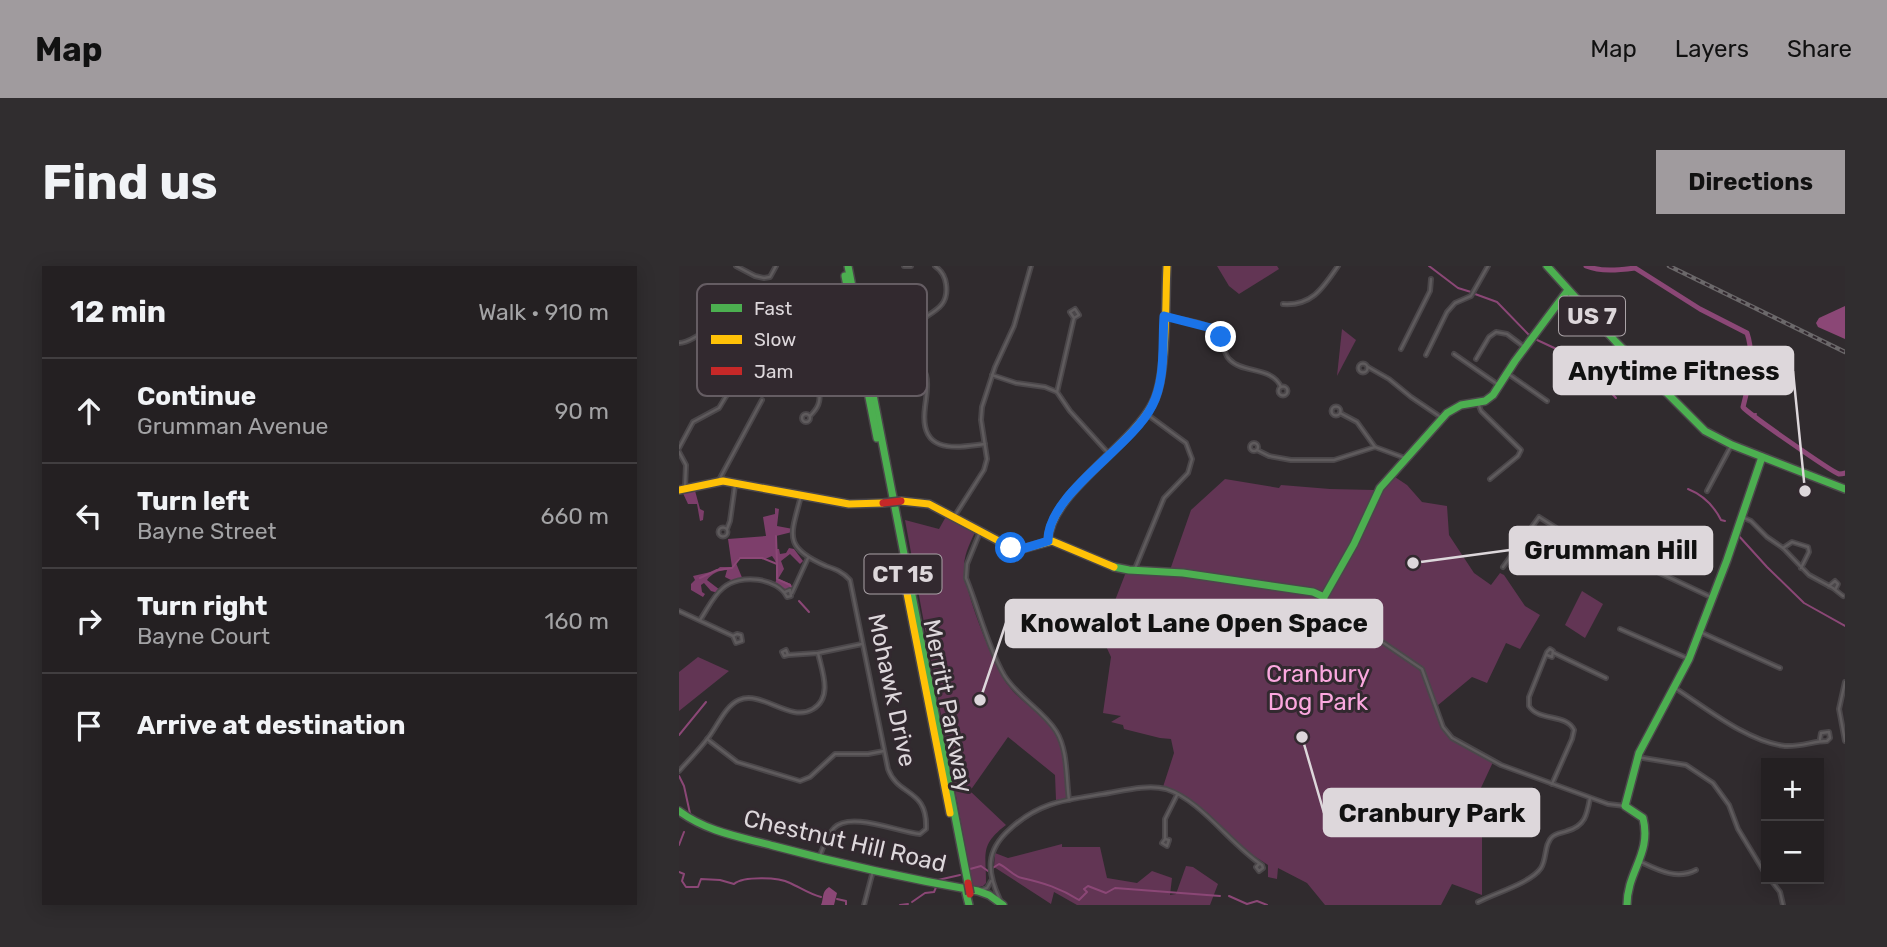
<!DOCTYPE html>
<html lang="en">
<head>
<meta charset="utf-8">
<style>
	body { margin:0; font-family:Rubik,sans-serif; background:#302d2f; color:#f1f3f6 }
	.controls { position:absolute; right:21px; bottom:21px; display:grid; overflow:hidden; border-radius:0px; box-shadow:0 4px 18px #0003 }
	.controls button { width:63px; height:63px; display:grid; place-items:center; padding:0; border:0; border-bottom:2px solid #413e40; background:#242022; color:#f1f3f6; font:35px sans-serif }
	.stop { position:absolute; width:21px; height:21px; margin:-16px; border:5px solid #1a73e8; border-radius:50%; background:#fff }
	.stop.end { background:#1a73e8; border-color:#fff; box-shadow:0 2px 7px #0008 }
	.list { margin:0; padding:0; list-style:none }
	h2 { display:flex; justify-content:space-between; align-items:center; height:91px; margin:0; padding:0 28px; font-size:30px }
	h2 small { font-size:23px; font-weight:400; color:#a3a3a5 }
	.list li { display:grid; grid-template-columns:46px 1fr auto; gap:21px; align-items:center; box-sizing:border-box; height:105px; padding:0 28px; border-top:2px solid #413e40 }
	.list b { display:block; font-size:26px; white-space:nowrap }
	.list p { margin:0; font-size:23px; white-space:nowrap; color:#a3a3a5 }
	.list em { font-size:23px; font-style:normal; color:#a3a3a5 }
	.icon { flex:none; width:38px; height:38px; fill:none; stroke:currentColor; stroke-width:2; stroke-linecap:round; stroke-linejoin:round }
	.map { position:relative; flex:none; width:1166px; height:639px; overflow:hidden; border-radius:0px }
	header { display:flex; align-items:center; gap:42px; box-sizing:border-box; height:98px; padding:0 35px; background:#a09b9e; color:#111 }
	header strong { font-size:33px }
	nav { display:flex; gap:38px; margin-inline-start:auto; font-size:24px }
	.intro { display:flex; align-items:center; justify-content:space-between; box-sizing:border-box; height:168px; padding:0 42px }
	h1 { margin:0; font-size:49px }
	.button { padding:18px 32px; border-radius:0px; background:#a09b9e; color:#111; font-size:24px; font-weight:700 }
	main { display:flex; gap:42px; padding:0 42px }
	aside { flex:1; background:#242022; border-radius:0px; box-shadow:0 4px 18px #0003 }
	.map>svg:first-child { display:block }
	.green { fill:#623554 }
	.forest { fill:#7d3e6b }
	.water { fill:#8b4776 }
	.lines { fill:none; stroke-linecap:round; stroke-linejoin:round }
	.stream { stroke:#8b4776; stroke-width:2 }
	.river { stroke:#8b4776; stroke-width:5 }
	.street-casing { stroke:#4b474a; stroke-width:6 }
	.fast-casing { stroke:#4b474a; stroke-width:10 }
	.slow-casing { stroke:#4b474a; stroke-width:10 }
	.street { stroke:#5f5b5d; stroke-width:2.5 }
	.fast { stroke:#4caf50; stroke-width:7 }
	.slow { stroke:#ffc107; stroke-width:7 }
	.rail-casing { stroke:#6b686a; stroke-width:4.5 }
	.rail { stroke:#32292f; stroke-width:2; stroke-dasharray:5; stroke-linecap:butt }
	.jam-bridge-casing { stroke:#4b474a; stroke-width:10; stroke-linecap:butt }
	.jam-bridge { stroke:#c62828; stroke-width:7 }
	.route { stroke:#1a73e8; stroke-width:9 }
	.labels { text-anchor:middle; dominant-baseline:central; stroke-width:6; stroke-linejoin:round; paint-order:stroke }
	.shield { fill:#32292f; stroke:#aaa3a7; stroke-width:2 }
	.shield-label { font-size:23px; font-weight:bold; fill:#ddd7db }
	.park-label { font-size:24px; fill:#fba8df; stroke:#32292f }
	.street-label { font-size:24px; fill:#ddd7db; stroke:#32292f }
	.key { fill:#32292f; stroke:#655d63; stroke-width:2 }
	.key-label { font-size:19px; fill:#ddd7db }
	.leader { fill:none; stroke:#ddd7db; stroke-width:2.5 }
	.callout-dot { fill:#ddd7db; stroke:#32292f; stroke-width:2.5 }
	.callout { fill:#ddd7db; stroke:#ddd7db; stroke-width:2.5 }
	.callout-label { font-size:26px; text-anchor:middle; font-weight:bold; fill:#111 }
</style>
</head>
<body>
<header>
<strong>Map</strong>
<nav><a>Map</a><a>Layers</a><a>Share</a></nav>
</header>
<div class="intro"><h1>Find us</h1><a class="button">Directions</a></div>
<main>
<aside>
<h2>12 min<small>Walk · 910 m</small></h2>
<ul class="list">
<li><svg class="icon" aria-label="ahead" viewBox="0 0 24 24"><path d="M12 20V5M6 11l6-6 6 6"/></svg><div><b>Continue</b><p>Grumman Avenue</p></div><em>90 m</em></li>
<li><svg class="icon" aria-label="left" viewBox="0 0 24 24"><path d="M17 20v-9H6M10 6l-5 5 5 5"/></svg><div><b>Turn left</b><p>Bayne Street</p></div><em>660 m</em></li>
<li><svg class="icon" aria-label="right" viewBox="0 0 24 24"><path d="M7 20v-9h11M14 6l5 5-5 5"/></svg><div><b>Turn right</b><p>Bayne Court</p></div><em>160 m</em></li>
<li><svg class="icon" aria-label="arrive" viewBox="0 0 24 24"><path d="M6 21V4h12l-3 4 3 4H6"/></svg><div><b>Arrive at destination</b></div></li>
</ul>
</aside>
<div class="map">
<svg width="1166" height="639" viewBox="0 0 1166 639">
	<rect width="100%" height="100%" fill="#302b2e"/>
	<!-- green -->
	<g class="green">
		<polygon points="538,0 598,0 600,3 560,28 550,20"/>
		<polygon points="663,63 677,74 658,110"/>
		<polygon points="713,209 728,219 743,236 768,240 770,269 795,307 812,319 821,307 825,309 846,340 861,349 841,383 827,377 808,417 793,411 758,440 743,402 711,381 712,384 742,405 762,460 768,469 814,496 794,539 795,547 803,552 803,629 773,618 762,639 646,639 628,617 599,602 598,613 589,611 589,599 566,584 529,547 488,525 483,524 495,487 492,473 481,472 445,463 444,459 432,456 442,450 424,447 432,391 426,378 425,363 447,306 492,307 491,304 512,244 546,213 600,222 602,219 651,223 695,224 697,224 697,232"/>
		<path d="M270,245L297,264C292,275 286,286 285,299C284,323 315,400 329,419C342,437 363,447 375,465C386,483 385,512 388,533L377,534L376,509L329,471L291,525L327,559C301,579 307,586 307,617L304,620L294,622L226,254L260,263Z"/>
		<polygon points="903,325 924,338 906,372 886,359"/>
		<polygon points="19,391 50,405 0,445 0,406"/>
		<polygon points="383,578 383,581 421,581 428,612 458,617 473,605 493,612 491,629 497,628 507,600 514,601 539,618 531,639 398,639 375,626 372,638 315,601 316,587 329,592"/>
	</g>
	<!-- forest -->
	<g class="forest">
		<polygon points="15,221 21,243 25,245 24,254 21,255 18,238 9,238 2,223"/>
		<path d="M96,242L100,243L98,260L114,263L113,266L97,270V283H100L101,288L107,287L110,282L115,283L124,295L121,298L111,288L102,295L105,303L99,313L112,318L113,327L111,324L106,326L95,319C100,310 100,298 93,290L86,293L60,292L57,297L64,314L56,316L46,311L48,304C40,304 32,308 28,314L41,324L39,327L32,325L25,317L22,319L23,326L26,328L24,331L12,324V318L16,314L14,310L36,305L41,301H53L49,273L87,270L84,251L96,248Z"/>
	</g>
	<!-- water -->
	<g class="water">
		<polygon points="1166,40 1166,73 1139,61 1137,57 1140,52"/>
		<path d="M150,621L158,627L155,639H142C145,633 142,626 150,621Z"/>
	</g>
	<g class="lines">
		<!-- stream -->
		<g class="stream">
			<polyline points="750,0 779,22 792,26"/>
			<polyline points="796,28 818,36 851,70"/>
			<polyline points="856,73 886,87 894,95"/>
			<polyline points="916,109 937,132"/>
			<polyline points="1072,149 1077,148"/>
			<path d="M1009,223C1024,229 1035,240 1042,254L1046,255"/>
			<polyline points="1059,269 1088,301 1125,337 1166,360"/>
			<polyline points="97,270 98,297"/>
			<polyline points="21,312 38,304 53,302 61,292 83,292 98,298 98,313 111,319 113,323"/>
			<polyline points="120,335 130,346"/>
			<polyline points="0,469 27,436"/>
			<polyline points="0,510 5,520 12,552"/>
			<polyline points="0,579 5,566"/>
			<path d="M291,603L302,600L309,605L320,598C328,601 335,611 343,612C365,617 381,622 400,634L408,626L405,623L409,620L427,627L436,622L541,630"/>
			<path d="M0,606L5,608L3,615L7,621H19L22,613L41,614L55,618C64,610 100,611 111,617C122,622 130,628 142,631"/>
			<polyline points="259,614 281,609"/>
			<polyline points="550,630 568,638 578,635 588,639"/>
			<polyline points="158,633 167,635 167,639"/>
			<polyline points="233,636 246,627 255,626 258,619"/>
			<polyline points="221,639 229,638"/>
		</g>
		<!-- river -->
		<path class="river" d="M907,0C922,6 940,4 956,2L1021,43L1068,67C1076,90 1070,119 1064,141C1068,147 1153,206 1160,208C1162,208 1164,208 1166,207"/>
		<defs>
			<g id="street">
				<polyline points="57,0 76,10 85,12 91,11 97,0"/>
				<polyline points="225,0 232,0"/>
				<path d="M256,0C263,5 266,10 267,18C272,51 235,46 229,71C226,86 243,96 247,109C250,119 247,131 246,141C240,186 271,183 306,178"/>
				<path d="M604,38C633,40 644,22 659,0"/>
				<path d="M488,50C502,54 523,55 536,64C547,71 542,85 550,93C563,108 593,100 602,121"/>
				<path d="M0,77C12,77 19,66 31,66C41,66 50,71 59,73C66,74 75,74 81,77C95,85 91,102 82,111L52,122L40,142L14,156L0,182"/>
				<polyline points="722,83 751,25 752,13"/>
				<polyline points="775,88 821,120"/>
				<polyline points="747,89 768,46 776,37 792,30 809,0"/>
				<polyline points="797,93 810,71 817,66 828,68 844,80"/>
				<circle cx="684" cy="102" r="4.5"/>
				<path d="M89,101C111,108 133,94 140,125C142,136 139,142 131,150"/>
				<polyline points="689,101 710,113 732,131 763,152"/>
				<polyline points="828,107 868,135"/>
				<polyline points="313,109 337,117 366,121 378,126 391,145 431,189"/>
				<circle cx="604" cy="125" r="4.5"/>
				<polyline points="378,126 395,52 400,49 396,43 391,46 395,52"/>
				<polyline points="799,137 802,145 842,184 839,190 811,213"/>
				<circle cx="657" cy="145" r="4.5"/>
				<polyline points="661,147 678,156 696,181"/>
				<circle cx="127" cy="152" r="4"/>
				<circle cx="575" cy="181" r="4"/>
				<polyline points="578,184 590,190 612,194 655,194 696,181 726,192"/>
				<polyline points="0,186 7,199 6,222"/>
				<polyline points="40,214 83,134"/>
				<polyline points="1028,225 1051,182"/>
				<path d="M122,230C112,269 103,281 147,300C156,303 164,306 171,314L209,503C219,531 249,522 247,563L241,568C219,566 171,545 155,562C147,570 144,582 140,592"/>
				<polyline points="275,251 305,204 308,193 302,154 303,141 316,101 335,60 352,0"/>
				<polyline points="1063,251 1072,255 1088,271 1104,282 1130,309 1154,322 1164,330"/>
				<circle cx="44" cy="266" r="4.5"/>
				<polyline points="48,263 51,255 56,219"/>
				<path d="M301,266L288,298L287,312C300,344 308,379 325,409C339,432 364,444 377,465C389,484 387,512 390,534"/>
				<polyline points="1104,282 1113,276 1129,281 1130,286 1122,302"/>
				<polyline points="824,301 860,251 890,270 922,284 953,294 1034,332"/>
				<polyline points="455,305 485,232 509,207 513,193 507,177 469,149"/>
				<polyline points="1150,320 1156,315 1159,318 1157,322"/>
				<polyline points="113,327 129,292"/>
				<polyline points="645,331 690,367 743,403 764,461 773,472 822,499 929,538 946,540"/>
				<polyline points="0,345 54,370 57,377 63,375 62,369 58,368 54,370"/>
				<path d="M21,354C28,344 34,330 44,322C61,307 99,312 108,331L112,330L111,324L106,326"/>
				<polyline points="941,363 1010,393"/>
				<polyline points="1021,366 1101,402"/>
				<polyline points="875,387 927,412"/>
				<polyline points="109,389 105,390 103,386 107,384 109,389 139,387 183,378"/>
				<path d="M868,389L873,391L874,385L871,383L868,386L850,431V440C860,456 887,447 895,464L893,473L873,518"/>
				<polyline points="1166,416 1160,443 1166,475"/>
				<path d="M996,422C1027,442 1069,476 1106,480C1122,481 1135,475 1148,475L1151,472L1150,466L1142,467L1141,473"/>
				<polyline points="28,473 58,496 121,515 131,511 156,488 189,488 205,485"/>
				<polyline points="958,491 1007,499 1034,517 1050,539 1059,563 1087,609"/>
				<path d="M0,505C10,494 20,484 29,472C38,461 46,440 60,434C83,424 111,457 134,443C154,431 143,405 139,387"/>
				<polyline points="486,573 490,574 488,580 483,577 486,573 486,553 498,529"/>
				<path d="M962,596C979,604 998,614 1017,604"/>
				<polyline points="1091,613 1101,626 1104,639"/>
				<polyline points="302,624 308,622 312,615"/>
				<path d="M321,634C308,606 306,585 331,563C360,536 386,534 424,528C443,525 468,518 487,523C522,534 552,579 583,599L584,602L580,605L577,601L580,598"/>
				<path d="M799,636C816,627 852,617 862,602C868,593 865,578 873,571C877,567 883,567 888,565C906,560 908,549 911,532"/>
				<polyline points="185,639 194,605"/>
			</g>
			<g id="fast">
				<polyline points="169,0 289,617"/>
				<polyline points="868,0 937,76 1026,165 1053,179 1166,223"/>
				<polyline points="166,10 198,172"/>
				<polyline points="435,301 450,304 504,307 634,326 645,331 675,278 701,222 768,147 782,139 806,135 814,129 836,95 889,24"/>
				<path d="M0,545C28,566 62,571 95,580C162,598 230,613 299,625L310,629L324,639"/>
				<polyline points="287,627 290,639"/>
				<path d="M948,639C948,605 973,588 964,552L946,540L960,487L1010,393L1048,294L1083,191"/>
			</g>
			<g id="slow">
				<polyline points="0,224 44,215 170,238 204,237"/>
				<polyline points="222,235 250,238 333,282 343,283 373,275 435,301"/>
				<path d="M369,275C371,227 451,182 474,137C489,109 486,34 488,0"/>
				<polyline points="225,312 271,547"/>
			</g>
		</defs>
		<!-- street casing -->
		<use href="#street" class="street-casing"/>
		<!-- fast casing -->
		<use href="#fast" class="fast-casing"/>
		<!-- slow casing -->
		<use href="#slow" class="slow-casing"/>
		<!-- street -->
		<use href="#street" class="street"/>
		<!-- fast -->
		<use href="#fast" class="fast"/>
		<!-- slow -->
		<use href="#slow" class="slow"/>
		<defs>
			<polyline id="rail" points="990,0 1166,86"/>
		</defs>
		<!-- rail casing -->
		<use href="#rail" class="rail-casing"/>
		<!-- rail -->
		<use href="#rail" class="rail"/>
		<defs>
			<g id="jam-bridge">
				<polyline points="204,237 222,235"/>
				<polyline points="289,617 291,628"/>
			</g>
		</defs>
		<!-- jam-bridge casing -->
		<use href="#jam-bridge" class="jam-bridge-casing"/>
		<!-- jam-bridge -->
		<use href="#jam-bridge" class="jam-bridge"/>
	</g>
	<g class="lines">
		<!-- route -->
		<path class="route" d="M332,282L343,283L369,275C368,228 452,182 473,140C487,113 483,79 485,50L532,62L542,71"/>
	</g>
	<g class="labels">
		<!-- shield labels -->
		<g class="shield">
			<rect x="880" y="30.5" width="66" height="39" rx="5"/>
			<rect x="185.5" y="288.5" width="77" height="39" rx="5"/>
		</g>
		<g class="shield-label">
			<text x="913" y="50">US 7</text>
			<text x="224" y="308">CT 15</text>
		</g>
		<!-- park labels -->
		<g class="park-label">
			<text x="639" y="408">Cranbury<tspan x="639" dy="28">Dog Park</tspan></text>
		</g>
		<!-- street labels -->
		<g class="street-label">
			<text transform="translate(213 424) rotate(78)">Mohawk Drive</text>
			<text transform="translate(269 440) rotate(79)">Merritt Parkway</text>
			<text transform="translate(166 575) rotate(13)">Chestnut Hill Road</text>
		</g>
	</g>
	<!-- legend -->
	<rect x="18" y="18" width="230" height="112" rx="10" class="key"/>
	<rect x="32" y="38" width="31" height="8" fill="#4caf50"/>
	<rect x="32" y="69" width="31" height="9" fill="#ffc107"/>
	<rect x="32" y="101" width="31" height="8" fill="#c62828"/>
	<g class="key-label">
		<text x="75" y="49">Fast</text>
		<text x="75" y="80">Slow</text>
		<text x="75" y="112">Jam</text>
	</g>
	<!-- callouts -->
	<path class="leader" d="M1126 225L1114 105M734 297L831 284M301 434L327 357M623 471L645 547"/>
	<g class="callout-dot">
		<circle cx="1126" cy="225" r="7"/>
		<circle cx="734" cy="297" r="7"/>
		<circle cx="301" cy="434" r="7"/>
		<circle cx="623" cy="471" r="7"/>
	</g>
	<g class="callout">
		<rect x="875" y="81" width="239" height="47" rx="7"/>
		<rect x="831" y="261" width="202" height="47" rx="7"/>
		<rect x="327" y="334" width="376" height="47" rx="7"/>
		<rect x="645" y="523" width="215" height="47" rx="7"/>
	</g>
	<g class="callout-label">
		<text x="995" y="114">Anytime Fitness</text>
		<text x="932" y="293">Grumman Hill</text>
		<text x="515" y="366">Knowalot Lane Open Space</text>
		<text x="753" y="556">Cranbury Park</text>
	</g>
</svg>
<div class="controls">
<button>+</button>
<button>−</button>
</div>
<div class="stop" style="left:332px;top:282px"></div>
<div class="stop end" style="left:542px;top:71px"></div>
</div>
</main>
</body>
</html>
